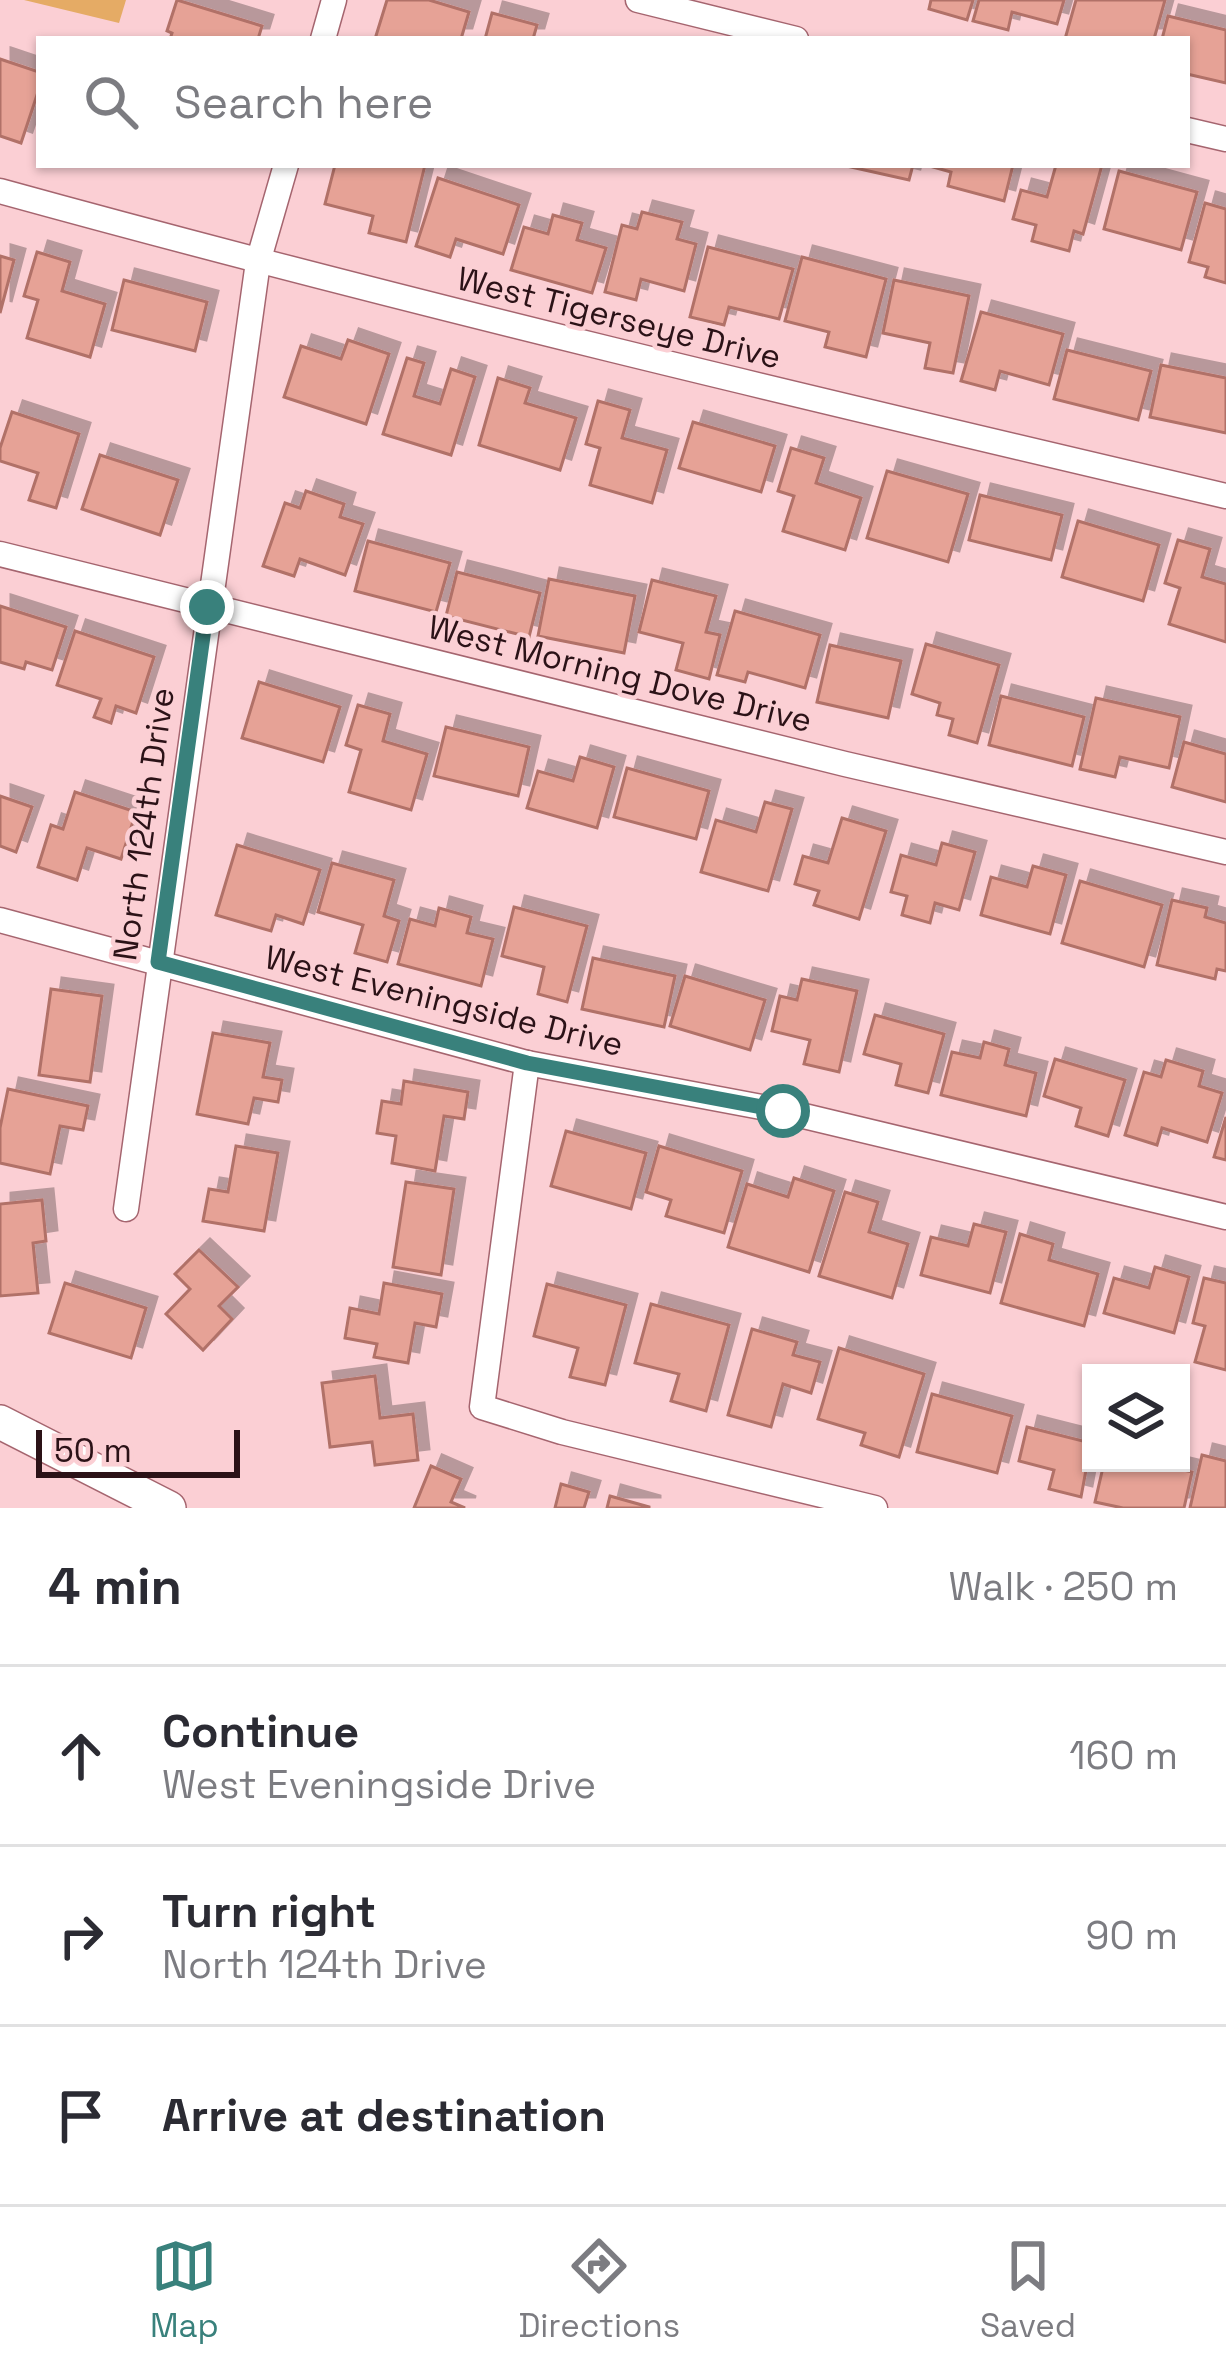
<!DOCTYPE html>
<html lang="en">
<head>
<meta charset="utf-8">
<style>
	body { margin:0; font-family:"Space Grotesk",sans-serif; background:#f7f7f7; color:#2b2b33 }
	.controls { position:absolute; right:36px; bottom:36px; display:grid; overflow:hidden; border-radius:0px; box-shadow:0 3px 9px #0004 }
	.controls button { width:108px; height:108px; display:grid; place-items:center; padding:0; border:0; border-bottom:3px solid #e1e1e2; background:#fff; color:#2b2b33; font:60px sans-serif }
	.scale { position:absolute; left:36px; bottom:30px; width:204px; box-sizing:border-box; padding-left:12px; border:6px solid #2b1217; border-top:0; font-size:33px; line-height:42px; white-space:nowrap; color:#2b1217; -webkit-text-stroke:9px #fbcfd4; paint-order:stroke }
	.stop { position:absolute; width:36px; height:36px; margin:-27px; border:9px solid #39817c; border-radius:50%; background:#fff }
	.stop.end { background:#39817c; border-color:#fff; box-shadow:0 3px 12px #0008 }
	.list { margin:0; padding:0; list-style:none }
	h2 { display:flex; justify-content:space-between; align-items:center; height:156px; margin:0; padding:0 48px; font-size:51px }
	h2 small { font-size:39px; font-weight:400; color:#7c7c81 }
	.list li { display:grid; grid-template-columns:78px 1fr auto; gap:36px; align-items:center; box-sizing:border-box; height:180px; padding:0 48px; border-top:3px solid #e1e1e2 }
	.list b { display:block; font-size:45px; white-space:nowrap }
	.list p { margin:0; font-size:39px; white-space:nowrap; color:#7c7c81 }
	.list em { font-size:39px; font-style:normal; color:#7c7c81 }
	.icon { flex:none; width:66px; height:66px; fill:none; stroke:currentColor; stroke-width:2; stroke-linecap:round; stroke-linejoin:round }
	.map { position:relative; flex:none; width:1226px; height:1508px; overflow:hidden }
	.search { position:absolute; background:#fff; box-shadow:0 3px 9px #0004; left:36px; right:36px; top:36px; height:132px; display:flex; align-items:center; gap:30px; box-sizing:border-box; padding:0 42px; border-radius:0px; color:#7c7c81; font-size:45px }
	.sheet { height:696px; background:#fff }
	nav { display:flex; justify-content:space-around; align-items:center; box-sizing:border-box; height:168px; border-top:3px solid #e1e1e2; background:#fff; font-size:33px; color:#7c7c81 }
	nav a { display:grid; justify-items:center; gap:6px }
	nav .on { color:#39817c }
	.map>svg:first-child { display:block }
	.green { fill:#e5ab65 }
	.building { fill:#e6a296; stroke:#b17167; stroke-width:3; filter:url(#shadow) }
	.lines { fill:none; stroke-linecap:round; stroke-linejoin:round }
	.street-casing { stroke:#a5656f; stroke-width:27 }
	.secondary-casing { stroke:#a5656f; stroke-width:36 }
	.street { stroke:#fff; stroke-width:24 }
	.secondary { stroke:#fff; stroke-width:33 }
	.route { stroke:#39817c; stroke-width:15 }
	.labels { text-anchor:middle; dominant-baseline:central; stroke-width:9; stroke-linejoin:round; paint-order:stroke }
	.street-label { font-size:33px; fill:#2b1217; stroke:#fbcfd4 }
</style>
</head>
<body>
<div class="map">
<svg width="1226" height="1508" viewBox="0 0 1226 1508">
	<defs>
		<filter id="shadow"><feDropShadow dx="11" dy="-11" stdDeviation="0" flood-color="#0004"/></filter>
	</defs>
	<rect width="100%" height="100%" fill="#fbcfd4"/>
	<!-- green -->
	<polygon class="green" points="24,0 126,0 119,23"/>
	<!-- building -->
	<g class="building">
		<polygon points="177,0 262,26 258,39 170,39 172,33 167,31"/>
		<polygon points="387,0 429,0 469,12 461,39 375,39"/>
		<polygon points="931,0 973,0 967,20 929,9"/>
		<polygon points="979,0 1064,0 1057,24 1012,12 1008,30 973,21"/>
		<polygon points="1076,0 1165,0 1154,39 1065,39"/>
		<polygon points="492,13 537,25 533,39 485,39"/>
		<polygon points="1168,16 1226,30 1226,83 1187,74 1187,39 1162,39"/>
		<polygon points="0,59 39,72 39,89 21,143 0,136"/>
		<polygon points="335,165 425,165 406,242 369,233 373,216 325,204"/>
		<polygon points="842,165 913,165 909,180"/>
		<polygon points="926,165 1013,165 1004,201 948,186 951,172"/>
		<polygon points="1056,165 1102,165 1083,234 1074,231 1069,251 1032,241 1036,225 1013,219 1021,190 1047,197"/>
		<polygon points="1119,171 1197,192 1181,250 1104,229"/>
		<polygon points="438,178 519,205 503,254 456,239 450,257 416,246"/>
		<polygon points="1205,203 1226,209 1226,283 1205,277 1208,267 1189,262"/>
		<polygon points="642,212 682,222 677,239 696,244 684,291 641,279 636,300 605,292 622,225 637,229"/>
		<polygon points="553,215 582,223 577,240 606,248 592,293 511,270 524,227 548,234"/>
		<polygon points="708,247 793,269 779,319 729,307 724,325 690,317"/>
		<polygon points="37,252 70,262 62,291 105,304 90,357 27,338 38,300 24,296"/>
		<polygon points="0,256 14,260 0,313"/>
		<polygon points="802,257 886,279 866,357 825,347 829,332 785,321"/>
		<polygon points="124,280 207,302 195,351 112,330"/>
		<polygon points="894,280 969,296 953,373 925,368 930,343 883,333"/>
		<polygon points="981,312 1063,334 1049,385 1000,371 995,390 961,381"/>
		<polygon points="348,340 389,354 366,424 284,397 301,346 341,359"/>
		<polygon points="1067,350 1151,371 1138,420 1054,399"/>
		<polygon points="407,358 424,363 414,396 440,404 451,369 475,377 451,455 383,434"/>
		<polygon points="1161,365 1226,378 1226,433 1150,417"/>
		<polygon points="498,378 530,388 525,403 576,418 560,470 479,445"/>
		<polygon points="598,401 630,410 622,438 667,450 652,503 590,485 600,448 586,444"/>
		<polygon points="12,412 79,434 56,508 29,500 38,473 0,461 0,448"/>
		<polygon points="693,422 775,446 761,492 679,468"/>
		<polygon points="791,448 824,458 816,483 861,498 845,550 783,531 794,496 778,491"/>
		<polygon points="100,455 178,480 160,535 82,509"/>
		<polygon points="887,471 968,494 948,562 867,538"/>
		<polygon points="306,491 344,504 340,517 363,524 345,575 300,559 294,576 263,566 285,503 300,508"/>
		<polygon points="980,495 1062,515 1051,560 969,540"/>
		<polygon points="1078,521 1159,545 1143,601 1062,577"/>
		<polygon points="1178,540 1210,549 1202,577 1226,584 1226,642 1169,624 1180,588 1165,583"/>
		<polygon points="368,541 450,563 436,612 355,591"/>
		<polygon points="457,572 540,593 529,637 446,616"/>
		<polygon points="549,579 635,596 624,653 538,636"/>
		<polygon points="652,580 716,596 706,632 720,635 709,679 676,670 683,643 639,632"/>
		<polygon points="0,606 66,627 52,670 26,662 24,669 0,662"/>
		<polygon points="735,611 820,635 805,688 748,672 745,682 717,675"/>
		<polygon points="75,631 154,657 136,713 116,706 111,723 94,717 101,699 57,685"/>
		<polygon points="926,644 999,665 977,743 949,735 953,719 937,715 940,703 912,694"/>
		<polygon points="830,645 901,661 888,718 817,702"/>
		<polygon points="259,682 340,707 323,762 242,738"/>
		<polygon points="1001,696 1084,717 1072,766 989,745"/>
		<polygon points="1096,698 1180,717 1169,768 1120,757 1115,777 1080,769"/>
		<polygon points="358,705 390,714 383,741 427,754 411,810 349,792 361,750 346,745"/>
		<polygon points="446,727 529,747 518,796 434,776"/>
		<polygon points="1184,742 1226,754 1226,802 1172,787"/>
		<polygon points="580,757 614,767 597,828 527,808 538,771 573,781"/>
		<polygon points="627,768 709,791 696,839 614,817"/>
		<polygon points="75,792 136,812 121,859 87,848 77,880 38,867 51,825 63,829"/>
		<polygon points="0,796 32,807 16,852 0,846"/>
		<polygon points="765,802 792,809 768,891 701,872 716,820 756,832"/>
		<polygon points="842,818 886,831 859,919 814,905 819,891 795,884 803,856 828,863"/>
		<polygon points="942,843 975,852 959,910 935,903 930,923 902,915 907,896 891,892 901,855 936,865"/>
		<polygon points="237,845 320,870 303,924 276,915 271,931 216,915"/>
		<polygon points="332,863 394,880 384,916 399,921 387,962 355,953 363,925 318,912"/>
		<polygon points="1033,866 1066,875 1050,934 981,915 991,877 1027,887"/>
		<polygon points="1080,881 1162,905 1144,967 1062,943"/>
		<polygon points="1172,900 1207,908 1205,917 1226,923 1226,971 1217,969 1215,979 1157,965"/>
		<polygon points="514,907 587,926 567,1002 538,994 544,967 502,956"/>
		<polygon points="439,908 471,917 467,933 493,939 481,986 398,964 410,919 435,926"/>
		<polygon points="593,958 675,976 664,1027 582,1009"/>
		<polygon points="685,976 765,1000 750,1050 670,1026"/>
		<polygon points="802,979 857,991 839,1072 804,1064 810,1040 772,1031 780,996 797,1000"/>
		<polygon points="51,989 102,996 90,1082 39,1075"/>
		<polygon points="875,1015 944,1034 928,1093 896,1085 901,1064 864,1054"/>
		<polygon points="213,1033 270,1043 263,1077 282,1080 278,1102 254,1098 248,1124 197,1114"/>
		<polygon points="984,1042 1009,1049 1005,1065 1036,1073 1026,1116 941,1095 952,1052 980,1058"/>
		<polygon points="1055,1059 1125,1080 1108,1136 1076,1126 1081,1108 1044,1096"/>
		<polygon points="1166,1060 1203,1071 1199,1086 1222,1093 1207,1142 1162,1128 1157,1145 1125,1135 1144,1072 1161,1077"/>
		<polygon points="404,1081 468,1092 464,1119 444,1116 435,1171 392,1163 396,1136 377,1133 382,1101 401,1104"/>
		<polygon points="8,1089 88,1106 83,1130 60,1126 50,1174 0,1163 0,1128"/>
		<polygon points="1226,1117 1226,1160 1214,1157"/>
		<polygon points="566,1131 646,1153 631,1209 551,1186"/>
		<polygon points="236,1146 278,1153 264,1231 203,1221 209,1189 228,1192"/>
		<polygon points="659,1146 742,1171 724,1233 666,1216 671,1200 646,1192"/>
		<polygon points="794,1178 834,1191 809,1272 728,1247 747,1184 788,1197"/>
		<polygon points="406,1182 454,1189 441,1275 393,1267"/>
		<polygon points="845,1192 878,1202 869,1232 908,1244 892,1298 819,1276"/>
		<polygon points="42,1200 46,1241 33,1243 38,1293 0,1296 0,1204"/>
		<polygon points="974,1224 1006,1232 990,1293 921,1275 931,1237 968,1246"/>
		<polygon points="1020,1234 1053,1244 1049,1260 1098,1274 1084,1326 1001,1303"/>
		<polygon points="199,1250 238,1287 219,1306 232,1319 203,1350 166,1314 190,1289 175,1274"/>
		<polygon points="1155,1267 1189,1277 1174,1333 1104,1313 1114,1278 1149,1288"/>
		<polygon points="1204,1278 1226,1283 1226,1370 1195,1362 1205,1326 1193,1323"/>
		<polygon points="65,1283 146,1308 131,1358 49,1333"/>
		<polygon points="384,1283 442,1294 436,1327 415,1323 408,1363 374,1357 377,1344 345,1338 350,1308 379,1314"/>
		<polygon points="547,1284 626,1305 605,1385 570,1377 578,1348 534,1336"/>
		<polygon points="651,1304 729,1325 706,1411 671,1401 679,1374 635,1363"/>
		<polygon points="752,1329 797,1342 793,1355 820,1362 811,1393 783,1384 771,1427 728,1415"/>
		<polygon points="839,1348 924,1374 899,1457 861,1445 865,1433 818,1419"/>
		<polygon points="375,1376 380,1418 413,1414 418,1460 375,1465 372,1442 330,1447 322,1383"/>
		<polygon points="932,1394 1012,1416 997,1473 917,1452"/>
		<polygon points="1027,1427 1091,1443 1081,1497 1049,1489 1054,1470 1019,1461"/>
		<polygon points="1202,1455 1226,1461 1226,1508 1190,1508"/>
		<polygon points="1104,1463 1154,1463 1192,1472 1184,1508 1123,1508 1095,1502"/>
		<polygon points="431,1466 461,1479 451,1502 465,1508 414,1508"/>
		<polygon points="561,1484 589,1492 584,1508 555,1508"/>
		<polygon points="610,1496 649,1507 649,1508 607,1508"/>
	</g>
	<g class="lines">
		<defs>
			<g id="street">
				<polyline points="638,0 796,39"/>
				<polyline points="323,39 334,0"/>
				<polyline points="1187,130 1226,139"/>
				<path d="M0,191C406,303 816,400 1226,496"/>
				<polyline points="0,554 845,764 1226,852"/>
				<polyline points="0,920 527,1063 783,1111 1226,1217"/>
				<polyline points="527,1063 482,1407 562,1432 875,1508"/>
				<polyline points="126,1209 258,262 286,165"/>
			</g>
			<polyline id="secondary" points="0,1422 169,1508"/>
		</defs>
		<!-- street casing -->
		<use href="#street" class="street-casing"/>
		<!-- secondary casing -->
		<use href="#secondary" class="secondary-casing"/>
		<!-- street -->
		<use href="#street" class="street"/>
		<!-- secondary -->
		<use href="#secondary" class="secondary"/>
	</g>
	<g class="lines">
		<!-- route -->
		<polyline class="route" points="207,607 158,962 527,1063 783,1111"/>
	</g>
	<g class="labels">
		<!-- street labels -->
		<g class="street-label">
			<text transform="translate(619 318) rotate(14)">West Tigerseye Drive</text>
			<text transform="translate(620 674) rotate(14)">West Morning Dove Drive</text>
			<text transform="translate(144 824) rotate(-82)">North 124th Drive</text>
			<text transform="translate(444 1001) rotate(14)">West Eveningside Drive</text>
		</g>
	</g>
</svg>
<div class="controls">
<button><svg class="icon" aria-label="layers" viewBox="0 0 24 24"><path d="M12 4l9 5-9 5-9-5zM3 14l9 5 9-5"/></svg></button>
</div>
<div class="scale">50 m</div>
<div class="stop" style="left:783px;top:1111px"></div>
<div class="stop end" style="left:207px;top:607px"></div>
<div class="search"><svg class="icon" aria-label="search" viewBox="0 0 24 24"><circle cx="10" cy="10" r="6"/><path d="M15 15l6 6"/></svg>Search here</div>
</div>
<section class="sheet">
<h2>4 min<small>Walk · 250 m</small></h2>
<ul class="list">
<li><svg class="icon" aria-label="ahead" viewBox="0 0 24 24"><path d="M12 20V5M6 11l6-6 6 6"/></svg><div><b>Continue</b><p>West Eveningside Drive</p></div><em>160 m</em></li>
<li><svg class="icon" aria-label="right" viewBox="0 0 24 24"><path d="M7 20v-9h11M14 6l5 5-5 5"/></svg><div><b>Turn right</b><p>North 124th Drive</p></div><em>90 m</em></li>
<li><svg class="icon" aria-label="arrive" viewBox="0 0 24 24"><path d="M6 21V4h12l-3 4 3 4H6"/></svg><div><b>Arrive at destination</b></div></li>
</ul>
</section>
<nav>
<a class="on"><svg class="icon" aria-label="map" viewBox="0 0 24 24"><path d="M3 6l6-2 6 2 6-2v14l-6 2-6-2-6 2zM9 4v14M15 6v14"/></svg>Map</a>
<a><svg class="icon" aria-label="directions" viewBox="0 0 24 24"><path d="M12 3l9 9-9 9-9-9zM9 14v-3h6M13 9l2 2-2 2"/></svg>Directions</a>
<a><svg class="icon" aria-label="saved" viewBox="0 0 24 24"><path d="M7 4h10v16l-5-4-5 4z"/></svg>Saved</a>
</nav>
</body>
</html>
